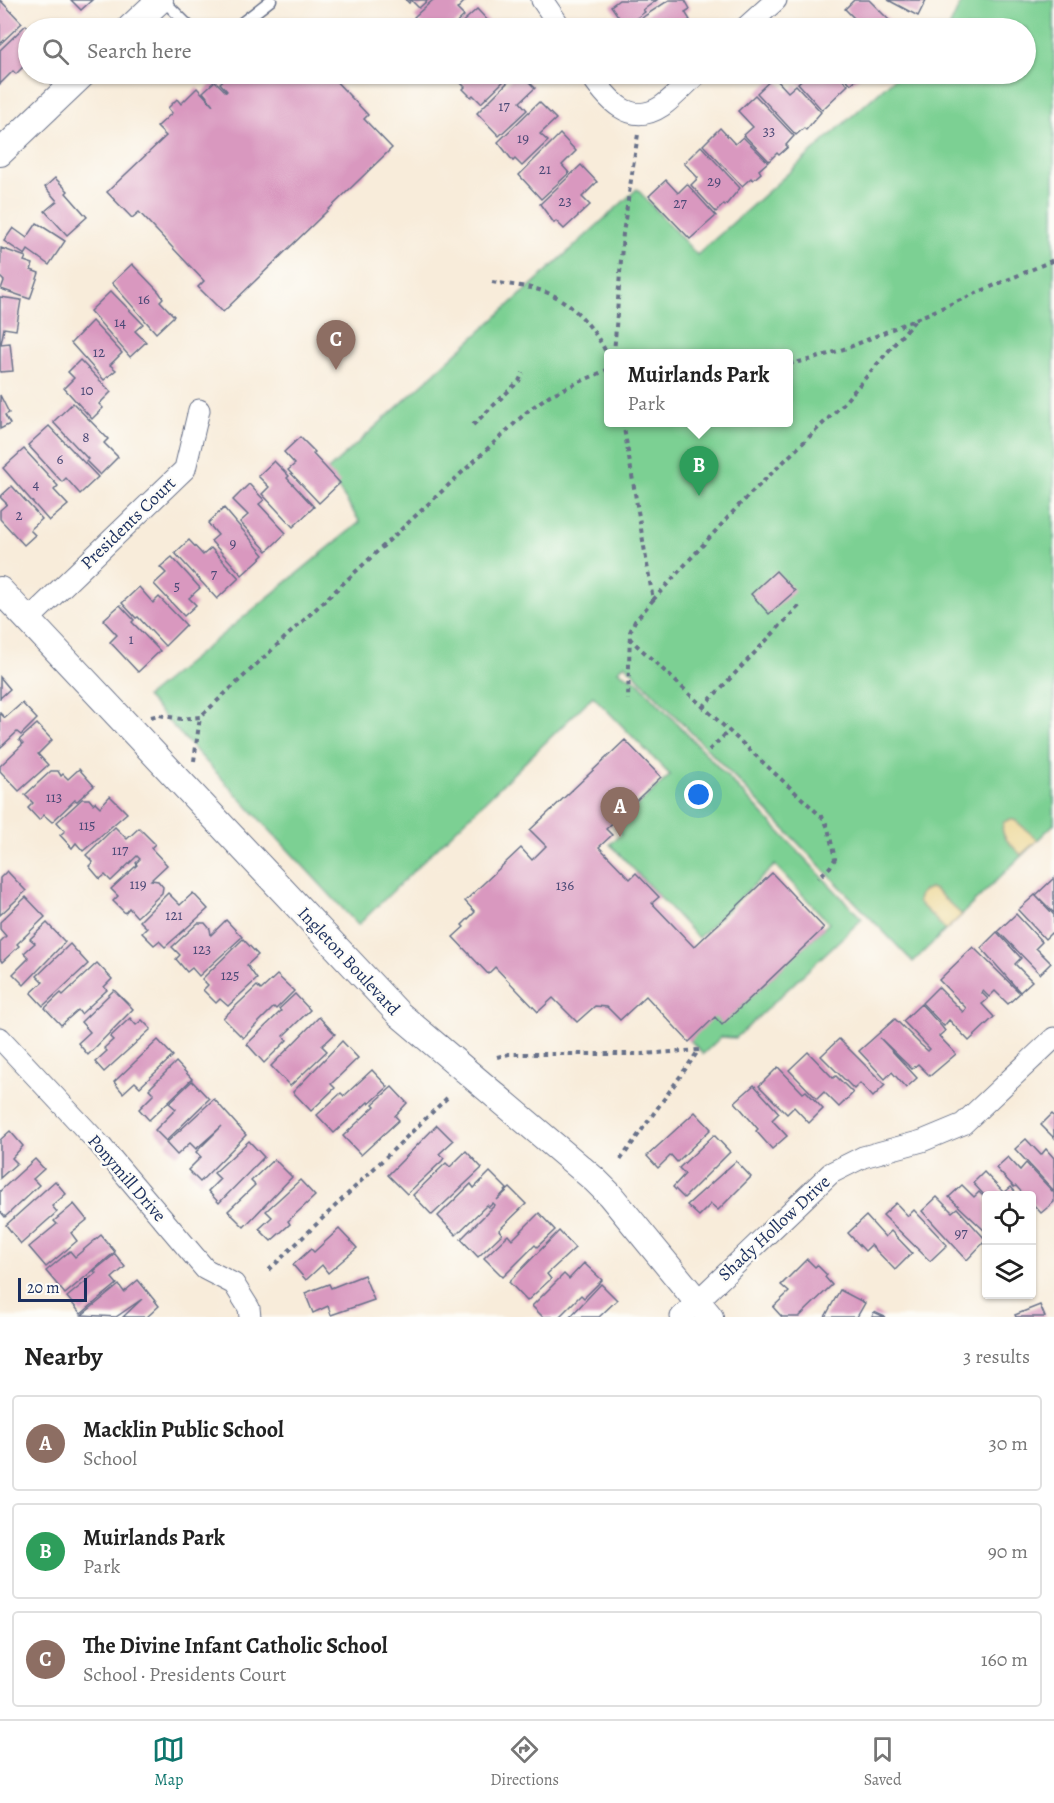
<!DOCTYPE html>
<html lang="en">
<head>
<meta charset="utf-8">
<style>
	body { margin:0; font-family:Alegreya,serif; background:#f2f2f2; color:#222 }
	.controls { position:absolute; right:18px; bottom:18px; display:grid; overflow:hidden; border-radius:6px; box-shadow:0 2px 4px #0004 }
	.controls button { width:54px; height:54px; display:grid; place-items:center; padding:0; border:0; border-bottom:2px solid #e0e0e0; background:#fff; color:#222; font:30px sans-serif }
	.scale { position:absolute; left:18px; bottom:15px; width:69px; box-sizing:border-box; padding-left:6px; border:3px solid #1b2f5e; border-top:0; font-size:16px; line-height:21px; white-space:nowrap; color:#1b2f5e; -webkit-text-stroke:4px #fdfcf7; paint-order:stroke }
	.you { position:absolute; left:699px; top:795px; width:21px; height:21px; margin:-15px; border:4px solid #fff; border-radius:50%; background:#1a73e8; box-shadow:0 0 0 9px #1a73e833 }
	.badge { display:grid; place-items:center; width:39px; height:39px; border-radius:50%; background:#0f766e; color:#fff; font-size:20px; font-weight:700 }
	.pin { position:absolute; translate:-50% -50px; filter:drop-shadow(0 2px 3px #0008) }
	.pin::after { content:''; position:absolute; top:32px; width:21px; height:18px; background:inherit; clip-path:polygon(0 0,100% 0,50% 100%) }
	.popup { position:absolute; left:604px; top:349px; width:189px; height:78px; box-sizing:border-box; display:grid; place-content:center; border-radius:6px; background:#fff; filter:drop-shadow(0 2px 4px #0005); font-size:20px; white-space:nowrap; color:#767676 }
	.popup b { font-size:22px; color:#222 }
	.popup::after { content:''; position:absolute; left:50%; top:100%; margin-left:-12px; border:12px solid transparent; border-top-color:#fff }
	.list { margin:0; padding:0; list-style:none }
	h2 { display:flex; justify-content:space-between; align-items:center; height:78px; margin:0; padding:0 24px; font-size:26px }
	h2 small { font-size:20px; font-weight:400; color:#767676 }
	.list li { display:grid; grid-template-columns:39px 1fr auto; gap:18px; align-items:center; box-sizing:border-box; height:96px; margin:0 12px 12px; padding:0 12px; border:2px solid #e0e0e0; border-radius:6px }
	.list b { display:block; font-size:22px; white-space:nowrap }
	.list p { margin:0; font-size:20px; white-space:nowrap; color:#767676 }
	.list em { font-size:20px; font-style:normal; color:#767676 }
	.icon { flex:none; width:33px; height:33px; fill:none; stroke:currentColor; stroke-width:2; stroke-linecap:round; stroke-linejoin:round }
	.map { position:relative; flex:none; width:1054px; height:1317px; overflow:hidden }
	.search { position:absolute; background:#fff; box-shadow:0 2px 4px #0004; left:18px; right:18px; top:18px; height:66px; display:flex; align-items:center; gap:15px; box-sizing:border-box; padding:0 21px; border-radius:33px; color:#767676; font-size:22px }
	.sheet { height:402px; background:#fff }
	nav { display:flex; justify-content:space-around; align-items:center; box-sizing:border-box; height:84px; border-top:2px solid #e0e0e0; background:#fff; font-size:16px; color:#767676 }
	nav a { display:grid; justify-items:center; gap:3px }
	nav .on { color:#0f766e }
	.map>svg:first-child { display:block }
	.green { fill:#7cd093; stroke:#4c8078; stroke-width:1.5; fill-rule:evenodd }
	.sand { fill:#eeda9e; stroke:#84847e; stroke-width:1.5 }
	.building { fill:#d998bf }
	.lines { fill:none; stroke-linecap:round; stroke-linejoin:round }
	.service-casing { stroke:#687189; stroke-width:13 }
	.minor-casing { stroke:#687189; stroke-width:23 }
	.tertiary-casing { stroke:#687189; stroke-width:28 }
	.path { stroke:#687189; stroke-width:4; stroke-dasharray:4.5 4.5; stroke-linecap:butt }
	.service { stroke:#fff; stroke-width:10 }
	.minor { stroke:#fff; stroke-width:21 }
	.tertiary { stroke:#fff; stroke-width:26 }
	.labels { text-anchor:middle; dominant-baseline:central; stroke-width:5; stroke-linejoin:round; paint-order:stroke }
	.number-label { font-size:15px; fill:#4a4976 }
	.street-label { font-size:18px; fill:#1b2f5e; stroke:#fdfcf7 }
</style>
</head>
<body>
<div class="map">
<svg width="1054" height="1317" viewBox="0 0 1054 1317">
	<rect width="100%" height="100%" fill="#fdfcf7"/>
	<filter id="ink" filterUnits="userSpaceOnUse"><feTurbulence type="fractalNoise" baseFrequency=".0167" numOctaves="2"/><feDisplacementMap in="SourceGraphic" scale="12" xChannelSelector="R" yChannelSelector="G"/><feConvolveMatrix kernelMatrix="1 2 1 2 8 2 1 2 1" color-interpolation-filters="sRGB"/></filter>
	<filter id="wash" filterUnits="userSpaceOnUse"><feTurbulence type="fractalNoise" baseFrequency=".008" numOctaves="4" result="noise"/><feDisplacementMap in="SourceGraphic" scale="24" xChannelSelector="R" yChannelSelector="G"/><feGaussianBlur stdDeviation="1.35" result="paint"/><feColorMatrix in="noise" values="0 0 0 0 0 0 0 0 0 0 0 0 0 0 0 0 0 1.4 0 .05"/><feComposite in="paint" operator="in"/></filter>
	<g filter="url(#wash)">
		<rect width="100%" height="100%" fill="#f8ecda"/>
		<!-- green -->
		<path class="green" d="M962,0H1054V824L913,962L625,664L618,671L636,680L862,919L736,1038L721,1037L703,1054L689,1039L730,1001L738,1009L829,923L775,865L698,938L610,844L621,834L615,827L670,775L593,696L358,925L146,697L360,522L327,471L637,189L697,255L899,74H1026V28H949ZM609,354H789V422H609Z"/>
		<!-- sand -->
		<g class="sand">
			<path d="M1010,819L1016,821L1038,840L1021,855C1013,846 997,835 1004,822Z"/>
			<path d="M930,888L935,890L962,915L946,930L918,902C919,893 922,891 930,888Z"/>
		</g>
		<g id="blocks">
			<!-- building -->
			<g class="building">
				<polygon points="0,0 22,23 0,44"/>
				<polygon points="71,0 92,0 81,10"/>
				<polygon points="406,0 428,0 419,8 411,0 409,3"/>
				<polygon points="433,0 466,0 457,9 464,16 451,28 425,28 414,17"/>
				<polygon points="619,0 657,0 643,10 645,12 625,26 611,6"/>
				<polygon points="669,0 685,0 690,9 685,12 690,20 677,28 638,28 644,25 641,19 646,15"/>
				<polygon points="854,0 869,0 897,28 849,28 857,21 845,9"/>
				<polygon points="888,0 926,0 918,16"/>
				<polygon points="477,9 493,26 490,28 456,28"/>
				<polygon points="26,25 28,27 28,62 16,74 13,71 0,84 0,50"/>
				<polygon points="231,74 329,74 368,115 364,119 392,148 223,312 198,287 204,281 139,212 132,218 107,192 166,136 157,127 172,113 168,108 177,99 181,104 197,88 213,105 203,92 215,81 226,92 227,91 220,83"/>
				<polygon points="462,74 501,74 506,79 481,103 473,95 471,97 463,89 465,87 457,79"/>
				<polygon points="516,74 521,74 535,88 520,102 527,110 499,136 477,113"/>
				<polygon points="804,74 837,74 848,85 822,110 798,83 806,76"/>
				<polygon points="841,74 862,74 851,84"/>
				<polygon points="774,77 788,92 796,85 821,112 806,130 804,128 796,135 757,93"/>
				<polygon points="755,95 794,136 786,145 788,147 779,155 777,153 769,161 744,135 753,127 738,111"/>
				<polygon points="539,102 556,119 540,134 548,141 522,166 515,159 513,161 498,142"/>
				<polygon points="720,128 735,144 743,137 768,162 759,170 761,173 753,180 751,178 742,186 703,145"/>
				<polygon points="560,134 576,151 562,165 569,173 541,199 519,175"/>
				<polygon points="701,146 740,188 725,206 724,204 716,212 691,185 698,178 684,163"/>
				<polygon points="581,165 597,182 582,197 590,205 564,229 556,221 554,223 540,204"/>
				<polygon points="55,178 68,191 66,193 87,217 67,235 45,211 57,201 45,187"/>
				<polygon points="666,180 678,193 687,184 716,216 690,239 649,196"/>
				<polygon points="37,223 65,241 49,265 28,250 25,255 4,241 13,228 27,238"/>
				<polygon points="1,248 26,257 24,261 33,264 31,270 39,273 30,299 1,289 4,281 0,277"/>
				<polygon points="132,264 159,292 163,298 160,301 174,316 156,333 112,283"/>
				<polygon points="111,291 143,324 135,331 146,342 130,357 90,311"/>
				<polygon points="0,297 21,300 16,330 4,328 1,344 10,343 13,371 0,372"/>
				<polygon points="92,321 122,353 110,365 116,370 104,380 71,343"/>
				<polygon points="80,360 111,392 99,404 103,408 92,419 64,388 74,378 68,372"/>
				<polygon points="0,395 9,413 5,415 10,424 0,429"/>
				<polygon points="73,403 108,439 104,443 118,457 100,475 86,461 88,459 53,422"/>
				<polygon points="49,426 98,477 80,494 66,478 62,482 28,445"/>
				<polygon points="300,437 315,452 313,454 340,483 319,503 288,470 295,464 284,452"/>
				<polygon points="24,449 58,486 54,490 68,505 49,521 3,468"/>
				<polygon points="274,461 289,476 287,478 314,507 293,527 262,494 269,487 258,476"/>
				<polygon points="249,484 264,500 259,504 286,533 267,551 240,522 248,515 233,500"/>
				<polygon points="12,486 42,519 30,530 35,535 24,545 0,519 0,510 7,504 0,497"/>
				<polygon points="224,508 264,555 242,575 211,541 218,535 208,523"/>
				<polygon points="189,540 203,555 211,548 239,578 217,599 175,553"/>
				<polygon points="172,557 200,588 189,598 196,605 184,616 154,584 166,573 160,567"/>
				<polygon points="776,571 795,591 769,614 751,594"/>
				<polygon points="139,587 153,603 159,597 186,625 165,646 138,617 136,618 122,603"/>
				<polygon points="120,605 134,620 132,622 160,651 138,672 110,642 117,635 103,620"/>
				<polygon points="0,677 10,689 0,698"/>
				<polygon points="22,703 37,719 21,735 17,732 0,748 0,713 5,718"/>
				<polygon points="37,724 52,740 38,754 48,765 19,791 0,771 0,766 23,744 19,740"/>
				<polygon points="625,740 661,777 606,829 612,835 599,847 630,879 636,873 659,897 652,903 694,947 772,873 824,928 722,1025 715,1017 689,1042 646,996 620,1020 607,1007 595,1006 577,1022 553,998 538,1012 495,967 488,974 453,937 464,927 462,925 475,912 465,901 521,848 532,860 546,846 530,830"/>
				<polygon points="79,769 94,786 77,801 75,800 52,822 44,815 39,820 28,808 33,803 25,795 51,771 58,771 61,776 63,774 68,779"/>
				<polygon points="110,796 127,813 83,851 76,843 72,848 60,835 65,831 57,822 82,799 89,799 93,804 95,802 100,807"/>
				<polygon points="115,827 127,839 139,828 155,844 151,848 167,865 151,880 158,881 163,887 162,893 137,917 129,908 125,913 113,901 118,896 111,889 137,865 136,863 140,859 137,856 111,881 105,875 100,879 89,866 93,862 86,855"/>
				<polygon points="7,871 26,891 0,915 0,878"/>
				<polygon points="1054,878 1054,913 1036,895"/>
				<polygon points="168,893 180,905 193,893 208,909 165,947 159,941 154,945 142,933 147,928 140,921"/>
				<polygon points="1035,895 1054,915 1054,936 1051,933 1045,939 1018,910"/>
				<polygon points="26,897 45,917 17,944 19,946 2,962 0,959 0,942 6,936 0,929 0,922"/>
				<polygon points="1016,914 1042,942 1036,948 1051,963 1040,974 998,931"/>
				<polygon points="226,920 242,937 199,976 192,968 187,972 176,959 180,955 172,947 198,923 205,923 210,929 211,935"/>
				<polygon points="47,923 65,942 24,985 13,974 29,958 24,953 35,943 30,939"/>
				<polygon points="997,932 1021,958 1015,964 1032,981 1020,992 981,948"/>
				<polygon points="243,939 258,955 247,965 257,979 228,1006 220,999 216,1003 203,990 208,985 202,979"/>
				<polygon points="70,944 88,964 43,1006 31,993 43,982 37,976"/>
				<polygon points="973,947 1020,993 1008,1004 995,991 989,997 983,991 982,993 988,999 982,1004 994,1017 969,1041 949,1020 944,1026 922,1003 938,987 963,1012 964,1011 966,1008 939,980"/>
				<polygon points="97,963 112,979 104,987 107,990 81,1014 78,1010 61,1025 45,1008 61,993 63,995"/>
				<polygon points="277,975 294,991 276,1009 274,1007 243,1038 223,1018 257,986 261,990"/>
				<polygon points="114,990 133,1009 88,1055 78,1043 90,1032 81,1022"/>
				<polygon points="295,994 310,1010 283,1036 287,1040 264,1063 247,1044 281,1011 279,1009"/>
				<polygon points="921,1004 942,1027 945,1031 939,1036 956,1054 930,1076 918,1064 912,1069 880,1038 917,1078 906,1088 892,1072 885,1079 859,1051 895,1019 921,1045 928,1051 930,1049 903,1021"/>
				<polygon points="319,1017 335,1034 322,1046 327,1051 290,1086 271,1066"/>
				<polygon points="130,1018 136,1025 142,1020 151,1029 104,1072 95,1062 107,1051 104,1048 113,1040 110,1037"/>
				<polygon points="839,1039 885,1085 873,1097 860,1083 854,1089 821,1056"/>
				<polygon points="158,1040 173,1056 140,1087 135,1082 123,1093 114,1082"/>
				<polygon points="342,1041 358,1058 331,1084 335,1088 311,1111 293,1092"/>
				<polygon points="808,1052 833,1078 836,1076 853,1093 839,1107 824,1092 817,1099 789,1070"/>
				<polygon points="176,1062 192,1079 149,1120 139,1109 154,1094 149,1089"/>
				<polygon points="778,1067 803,1093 806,1091 823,1109 809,1123 794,1107 787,1114 759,1086"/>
				<polygon points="372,1070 388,1087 369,1104 368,1102 334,1133 317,1115 341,1093 344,1096"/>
				<polygon points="192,1081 209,1099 166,1141 155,1130 176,1109 169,1103"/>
				<polygon points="754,1085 779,1113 772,1120 787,1136 772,1149 756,1131 758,1129 735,1102"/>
				<polygon points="392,1087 407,1103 395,1116 399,1120 361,1155 343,1136 375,1106 373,1104"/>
				<polygon points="214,1099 246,1135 200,1182 188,1170 201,1157 196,1152 222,1126 196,1149 190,1143 177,1155 166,1143"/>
				<polygon points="695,1112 711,1129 677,1162 671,1155 658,1168 647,1156"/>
				<polygon points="1052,1114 1054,1116 1054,1138 1041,1125"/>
				<polygon points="437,1125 453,1141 439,1154 444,1158 442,1161 407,1194 388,1175"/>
				<polygon points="10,1131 23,1146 12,1158 17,1163 0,1178 0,1140"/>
				<polygon points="714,1135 730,1152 684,1198 673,1187 685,1174 679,1168"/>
				<polygon points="1026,1139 1041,1155 1046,1149 1054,1158 1054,1191 1015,1149"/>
				<polygon points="249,1141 264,1157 219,1203 208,1191 220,1179 214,1173"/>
				<polygon points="466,1151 482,1168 432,1215 413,1195 446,1163 450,1167"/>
				<polygon points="1008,1157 1020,1170 1026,1163 1054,1193 1054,1202 1041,1213 1032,1203 1032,1196 1025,1196 1016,1186 1014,1187 996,1168"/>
				<polygon points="35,1159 44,1169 33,1179 39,1185 5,1217 0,1211 0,1191"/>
				<polygon points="274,1159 292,1177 244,1227 228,1211 255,1185 251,1181"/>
				<polygon points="736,1161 751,1177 718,1210 711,1204 699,1216 687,1205"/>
				<polygon points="490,1172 507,1189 497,1200 510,1188 526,1204 499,1230 502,1234 478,1257 461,1239 495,1205 493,1203 489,1207 487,1205 456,1235 438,1216 471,1184 474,1188"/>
				<polygon points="984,1172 1004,1193 1011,1187 1019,1196 985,1196 973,1183"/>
				<polygon points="300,1180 315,1196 288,1221 290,1224 271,1241 259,1229 272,1217 266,1211"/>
				<polygon points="55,1181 66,1194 52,1206 57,1212 21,1244 6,1225"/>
				<polygon points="962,1185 974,1197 979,1192 986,1199 986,1232 949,1197"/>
				<polygon points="937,1197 952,1212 957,1208 986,1240 967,1260 922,1211"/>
				<polygon points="896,1203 908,1216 914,1210 947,1245 930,1261 883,1215"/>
				<polygon points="74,1204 87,1220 71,1233 77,1241 46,1267 29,1247 57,1224 54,1221"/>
				<polygon points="539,1213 555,1230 537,1247 535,1245 503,1277 484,1258 508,1235 512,1240"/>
				<polygon points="866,1216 885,1237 891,1231 912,1253 895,1270 871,1245 865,1251 848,1233"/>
				<polygon points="339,1229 357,1248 328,1273 322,1265 306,1280 293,1265 311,1249 314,1252"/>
				<polygon points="559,1231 575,1248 547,1274 551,1279 527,1301 509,1282"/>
				<polygon points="101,1235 115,1252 65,1294 46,1271 70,1251 75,1257"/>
				<polygon points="115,1254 125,1267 112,1278 117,1284 81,1314 67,1297 96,1273 94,1271"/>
				<polygon points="807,1259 815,1267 817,1265 827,1275 825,1277 832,1285 799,1317 782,1317 773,1307 789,1292 781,1285"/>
				<polygon points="584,1263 602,1280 584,1298 581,1295 559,1317 543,1317 532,1306 564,1274 569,1279"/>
				<polygon points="364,1275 374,1300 331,1315 328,1306 313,1313 305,1293 329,1284 331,1288"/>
				<polygon points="138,1280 159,1306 147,1317 123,1317 142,1299 116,1317 82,1315 119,1285 124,1292"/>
				<polygon points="601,1284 617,1300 599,1317 570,1317"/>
				<polygon points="840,1290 865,1303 857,1317 825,1317"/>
				<polygon points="1040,1305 1045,1317 1016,1317 1015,1315"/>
				<polygon points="874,1312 885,1317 872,1317"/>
			</g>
		</g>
	</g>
	<g filter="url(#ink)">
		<use href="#blocks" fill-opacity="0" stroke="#687189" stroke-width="1.5"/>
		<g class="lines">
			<defs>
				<g id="service">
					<polyline points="163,0 190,27 197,28"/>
					<polyline points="235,28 271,0"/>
				</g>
				<g id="minor">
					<polyline points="542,0 561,28"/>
					<polyline points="745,28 776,0"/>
					<path d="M590,74C607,98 629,128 662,106C675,97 686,84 697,74"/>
					<polyline points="28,620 185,469 199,410"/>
					<polyline points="0,1038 101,1146 205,1269 234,1284 249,1308 250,1317"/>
					<polyline points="681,1317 831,1173 863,1157 922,1141 963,1124 1054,1038"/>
				</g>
				<g id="tertiary">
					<polyline points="130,28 160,0"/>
					<polyline points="0,153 83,74"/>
					<polyline points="0,590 399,1014 595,1180 610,1195 710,1317"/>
				</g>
			</defs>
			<!-- service casing -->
			<use href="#service" class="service-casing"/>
			<!-- minor casing -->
			<use href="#minor" class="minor-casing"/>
			<!-- tertiary casing -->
			<use href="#tertiary" class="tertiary-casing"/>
			<!-- path -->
			<g class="path">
				<path d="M492,282C510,285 530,286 548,293C575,304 597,332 609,358"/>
				<polyline points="614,354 623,233 638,134"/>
				<polyline points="789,364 813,359 850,347 1054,260"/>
				<polyline points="623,422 653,600 635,621 630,632 628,700"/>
				<polyline points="473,425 519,381 523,373"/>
				<polyline points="653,600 741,503 842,405 916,319"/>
				<polyline points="629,638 824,819 828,828 835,859 830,867 818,878"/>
				<polyline points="703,707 800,605"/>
				<polyline points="151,717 159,715 181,719 200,717 530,409 550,395 609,369"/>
				<polyline points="709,750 729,731"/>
				<polyline points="194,761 200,717"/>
				<polyline points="497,1057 509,1054 643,1054 699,1050 619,1162"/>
				<polyline points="269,1270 448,1097"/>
			</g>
			<!-- service -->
			<use href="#service" class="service"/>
			<!-- minor -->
			<use href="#minor" class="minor"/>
			<!-- tertiary -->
			<use href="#tertiary" class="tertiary"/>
		</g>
	</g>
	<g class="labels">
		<!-- number labels -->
		<g class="number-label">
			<text x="504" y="106">17</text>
			<text x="769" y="131">33</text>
			<text x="523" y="138">19</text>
			<text x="545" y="169">21</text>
			<text x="714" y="181">29</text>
			<text x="565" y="201">23</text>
			<text x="680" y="203">27</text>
			<text x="144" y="299">16</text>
			<text x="120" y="322">14</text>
			<text x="99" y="352">12</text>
			<text x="87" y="390">10</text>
			<text x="86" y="437">8</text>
			<text x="60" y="459">6</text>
			<text x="36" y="484">4</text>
			<text x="19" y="515">2</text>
			<text x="233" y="543">9</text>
			<text x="214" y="574">7</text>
			<text x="177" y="586">5</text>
			<text x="131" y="639">1</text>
			<text x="54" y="797">113</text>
			<text x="87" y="825">115</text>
			<text x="120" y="850">117</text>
			<text x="138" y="884">119</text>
			<text x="565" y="885">136</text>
			<text x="174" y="915">121</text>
			<text x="202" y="949">123</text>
			<text x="230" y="975">125</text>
			<text x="961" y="1233">97</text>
		</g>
		<!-- street labels -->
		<g class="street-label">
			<text transform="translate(128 523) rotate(-44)">Presidents Court</text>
			<text transform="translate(349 961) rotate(47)">Ingleton Boulevard</text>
			<text transform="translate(127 1178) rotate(49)">Ponymill Drive</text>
			<text transform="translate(774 1228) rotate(-43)">Shady Hollow Drive</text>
		</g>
	</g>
</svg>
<div class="controls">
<button><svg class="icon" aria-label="locate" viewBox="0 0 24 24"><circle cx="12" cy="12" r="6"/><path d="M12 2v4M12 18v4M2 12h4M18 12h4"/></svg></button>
<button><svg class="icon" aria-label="layers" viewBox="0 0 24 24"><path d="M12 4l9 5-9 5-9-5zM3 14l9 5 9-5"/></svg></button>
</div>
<div class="scale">20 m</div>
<div class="you"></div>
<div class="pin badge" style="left:620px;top:837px;background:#8d6e63">A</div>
<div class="pin badge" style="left:699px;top:496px;background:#2e9e5b">B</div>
<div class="popup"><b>Muirlands Park</b>Park</div>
<div class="pin badge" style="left:336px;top:370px;background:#8d6e63">C</div>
<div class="search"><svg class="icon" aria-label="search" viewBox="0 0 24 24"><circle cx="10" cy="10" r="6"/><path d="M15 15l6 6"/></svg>Search here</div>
</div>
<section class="sheet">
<h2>Nearby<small>3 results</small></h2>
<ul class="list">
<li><span class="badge" style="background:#8d6e63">A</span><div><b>Macklin Public School</b><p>School</p></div><em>30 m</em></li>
<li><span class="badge" style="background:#2e9e5b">B</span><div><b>Muirlands Park</b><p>Park</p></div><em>90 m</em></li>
<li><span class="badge" style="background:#8d6e63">C</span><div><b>The Divine Infant Catholic School</b><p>School · Presidents Court</p></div><em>160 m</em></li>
</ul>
</section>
<nav>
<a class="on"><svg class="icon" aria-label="map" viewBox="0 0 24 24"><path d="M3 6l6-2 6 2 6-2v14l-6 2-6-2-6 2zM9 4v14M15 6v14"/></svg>Map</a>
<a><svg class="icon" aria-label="directions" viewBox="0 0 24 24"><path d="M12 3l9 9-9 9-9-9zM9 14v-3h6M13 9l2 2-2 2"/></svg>Directions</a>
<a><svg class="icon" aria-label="saved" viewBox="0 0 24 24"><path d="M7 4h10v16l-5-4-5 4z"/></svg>Saved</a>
</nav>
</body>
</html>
